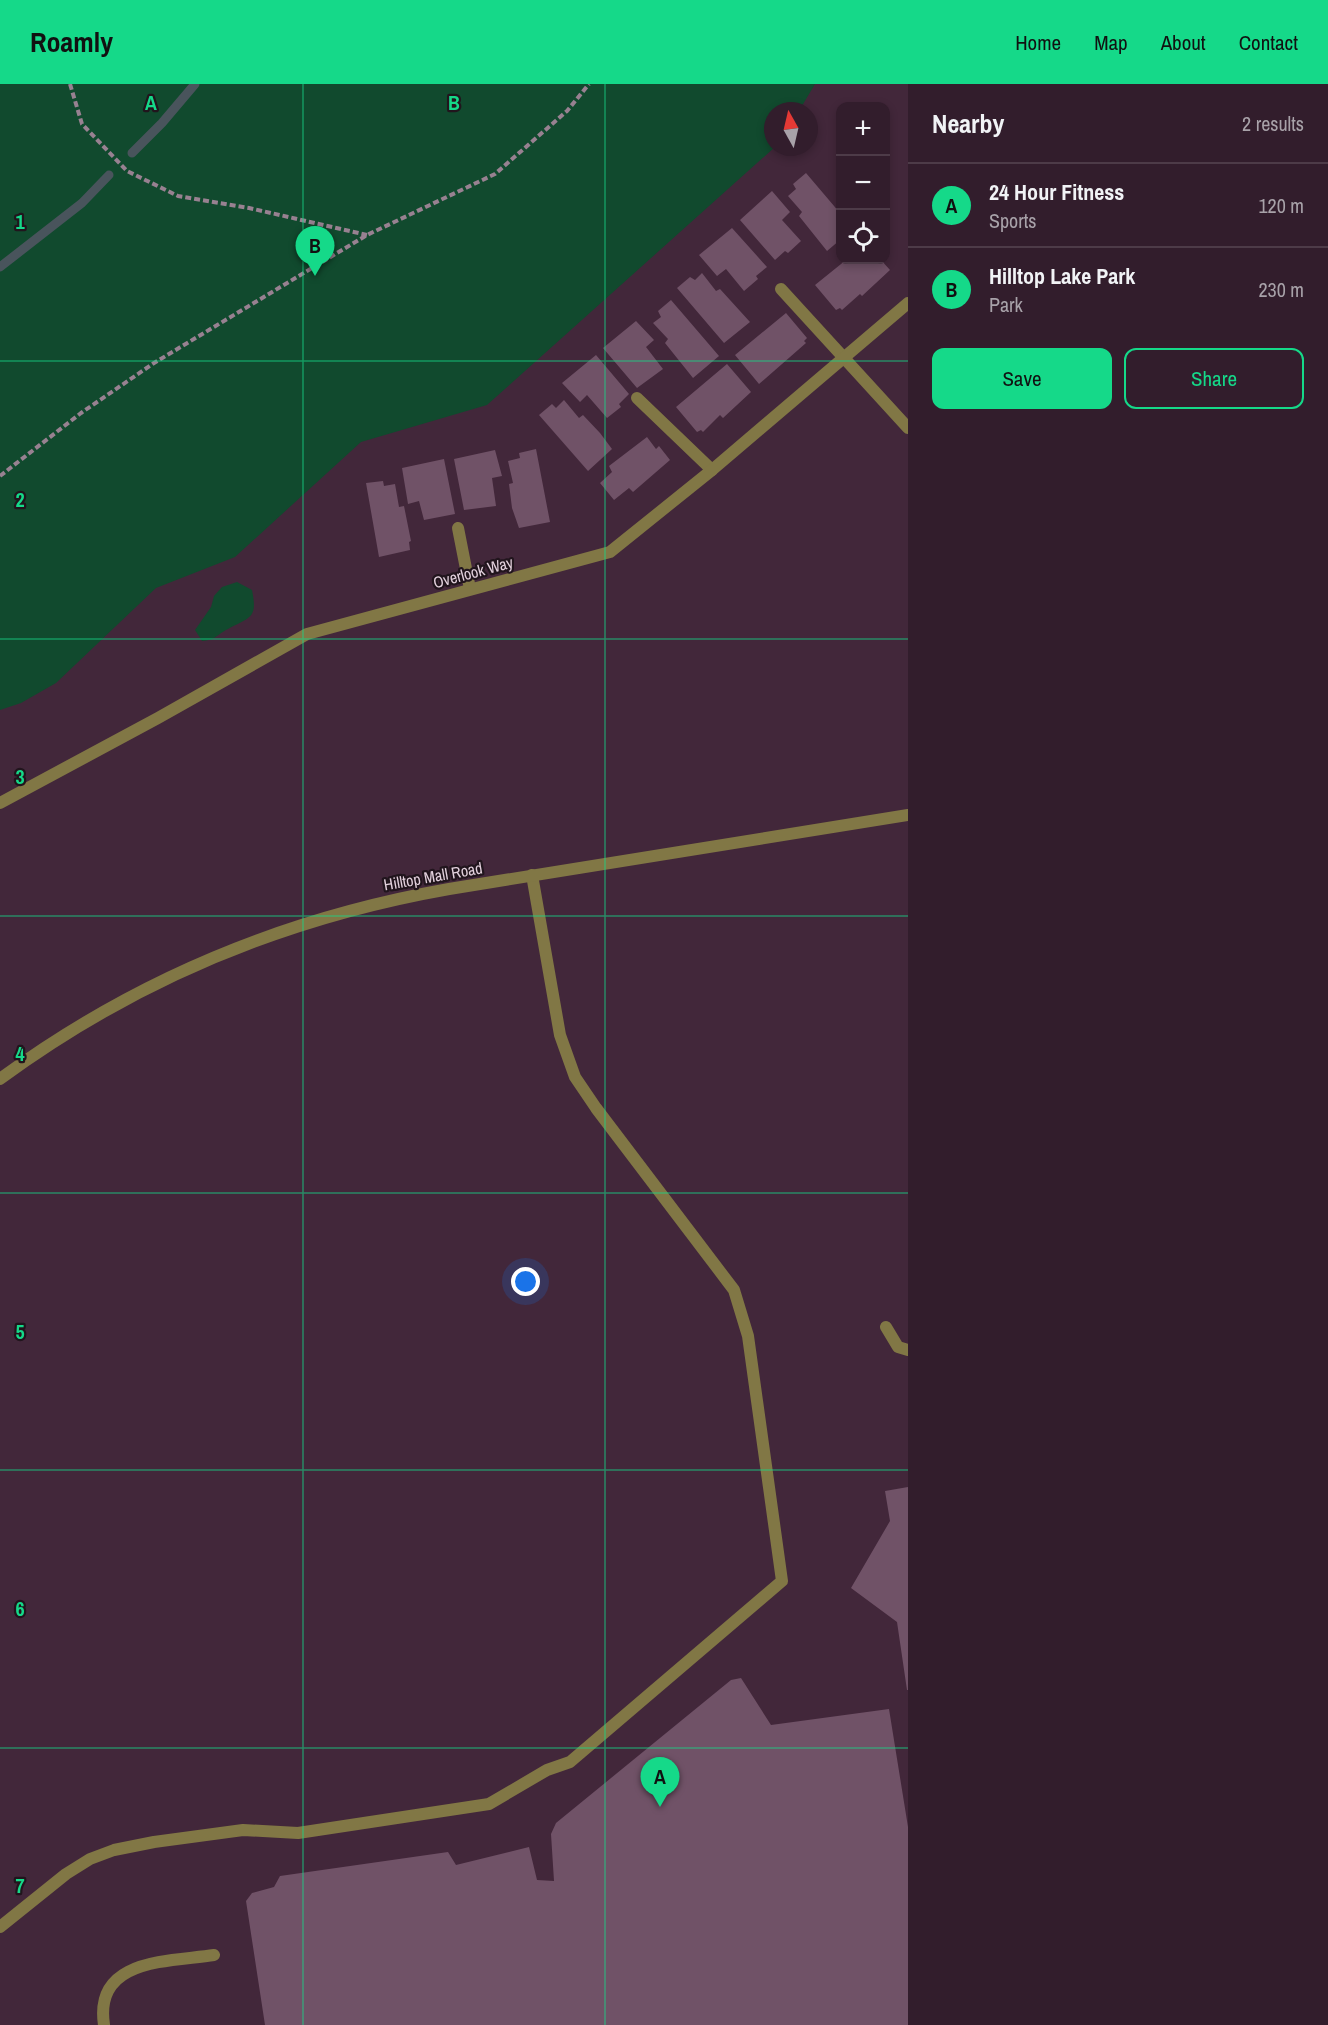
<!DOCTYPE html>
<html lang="en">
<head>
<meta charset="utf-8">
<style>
	body { margin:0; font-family:"Archivo Narrow",sans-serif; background:#3d2a38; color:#f1f3f6 }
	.controls { position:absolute; right:18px; top:18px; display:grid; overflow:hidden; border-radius:12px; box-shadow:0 3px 9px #0003 }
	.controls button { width:54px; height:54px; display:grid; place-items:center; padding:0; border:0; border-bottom:2px solid #4d3b48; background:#321d2c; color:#f1f3f6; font:30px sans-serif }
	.compass { position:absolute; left:764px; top:18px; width:54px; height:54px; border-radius:50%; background:#321d2c; box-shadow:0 3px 9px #0003; rotate:352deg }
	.you { position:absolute; left:526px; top:1198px; width:21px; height:21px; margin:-15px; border:4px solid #fff; border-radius:50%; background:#1a73e8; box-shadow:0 0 0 9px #1a73e833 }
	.badge { display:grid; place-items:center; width:39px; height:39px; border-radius:50%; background:#15d989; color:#111; font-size:20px; font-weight:700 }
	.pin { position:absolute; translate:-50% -50px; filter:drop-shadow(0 2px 3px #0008) }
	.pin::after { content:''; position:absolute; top:32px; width:21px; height:18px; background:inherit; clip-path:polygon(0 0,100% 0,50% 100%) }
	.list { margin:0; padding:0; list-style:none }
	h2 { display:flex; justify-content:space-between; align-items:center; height:78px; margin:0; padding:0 24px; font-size:26px }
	h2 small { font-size:20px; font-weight:400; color:#a8a2a9 }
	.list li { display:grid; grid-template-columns:39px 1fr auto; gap:18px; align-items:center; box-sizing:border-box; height:84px; padding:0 24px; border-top:2px solid #4d3b48 }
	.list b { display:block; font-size:22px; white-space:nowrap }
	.list p { margin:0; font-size:20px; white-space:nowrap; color:#a8a2a9 }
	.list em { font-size:20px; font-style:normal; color:#a8a2a9 }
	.actions { display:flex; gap:12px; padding:18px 24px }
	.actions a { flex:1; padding:14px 0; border:2px solid #15d989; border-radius:12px; text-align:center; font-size:21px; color:#15d989 }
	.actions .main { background:#15d989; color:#111 }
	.icon { flex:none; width:33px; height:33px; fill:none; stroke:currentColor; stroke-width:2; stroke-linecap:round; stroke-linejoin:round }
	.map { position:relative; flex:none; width:908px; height:1941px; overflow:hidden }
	header { display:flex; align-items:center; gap:36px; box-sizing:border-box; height:84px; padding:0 30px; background:#15d989; color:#111 }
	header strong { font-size:28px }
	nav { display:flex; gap:33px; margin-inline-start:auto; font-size:21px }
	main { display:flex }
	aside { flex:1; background:#321d2c }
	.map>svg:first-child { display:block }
	.green { fill:#114a2e }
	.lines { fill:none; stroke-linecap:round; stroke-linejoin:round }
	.stream { stroke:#49545c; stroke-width:9 }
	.building { fill:#705267 }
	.path { stroke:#988191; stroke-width:4; stroke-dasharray:6 3; stroke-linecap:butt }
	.service { stroke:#817745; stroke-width:12 }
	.minor { stroke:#817745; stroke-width:12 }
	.tertiary { stroke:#817745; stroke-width:12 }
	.grid { fill:none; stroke:#15d989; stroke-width:1.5; stroke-opacity:0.55 }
	.labels { text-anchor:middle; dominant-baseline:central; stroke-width:4.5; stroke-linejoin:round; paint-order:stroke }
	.street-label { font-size:16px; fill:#e3d1dd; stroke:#21151d }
	.grid-label { font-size:20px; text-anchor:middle; font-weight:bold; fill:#15d989; stroke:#21151d; stroke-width:4.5; stroke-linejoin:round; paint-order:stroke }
</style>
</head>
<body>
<header>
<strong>Roamly</strong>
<nav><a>Home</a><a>Map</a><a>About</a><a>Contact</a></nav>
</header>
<main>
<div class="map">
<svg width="908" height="1941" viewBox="0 0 908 1941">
	<rect width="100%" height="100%" fill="#42273a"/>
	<!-- green -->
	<g class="green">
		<polygon points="0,0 815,0 799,27 773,27 773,63 775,63 487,321 361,358 235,473 156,504 56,599 21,619 0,626"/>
		<path d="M237,498L252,506C258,535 250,533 228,545C216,551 216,556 202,557L195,546L211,523L214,512L222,503Z"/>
	</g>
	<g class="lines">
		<!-- stream -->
		<g class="stream">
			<polyline points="132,69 162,39 195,0"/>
			<polyline points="0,183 82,119 109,91"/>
		</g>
	</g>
	<!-- building -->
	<g class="building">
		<polygon points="806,89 840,129 840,156 827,167 799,132 802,128 788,112 796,105 793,100"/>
		<polygon points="772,107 790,128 782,136 801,157 788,169 785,167 775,176 740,136"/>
		<polygon points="732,144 767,183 756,192 758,195 744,207 726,185 717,192 699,171"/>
		<polygon points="846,176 881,176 890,186 862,212 860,210 842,226 840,224 836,226 815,201"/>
		<polygon points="702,189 716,207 720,205 750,238 724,259 677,204 690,193 695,196"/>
		<polygon points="671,216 719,272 693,294 665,259 668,255 653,239 661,233 658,227"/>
		<polygon points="786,229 807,254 804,257 806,259 759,300 735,271"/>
		<polygon points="636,237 654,256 646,263 663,285 637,304 603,264"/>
		<polygon points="596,271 629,310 619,320 621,323 607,334 587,311 580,318 562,299"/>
		<polygon points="727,280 751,308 723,334 720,331 703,348 701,346 697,348 676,323"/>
		<polygon points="564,316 579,334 583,331 600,349 612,365 588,387 539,331 552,320 556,324"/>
		<polygon points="647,353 656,365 659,362 670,376 633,408 629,404 614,416 600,399 612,388 609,382"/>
		<polygon points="536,365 550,438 519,444 512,424 509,400 513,399 508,377 520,374 519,369"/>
		<polygon points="495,366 502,392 492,394 496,422 464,426 454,375"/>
		<polygon points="444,375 455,430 424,436 419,417 408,420 402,384"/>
		<polygon points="383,397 384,402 395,400 399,423 404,422 411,457 409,458 410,466 379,473 366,399"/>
		<polygon points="908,1403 908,1606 907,1606 897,1538 851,1504 890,1437 885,1407"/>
		<polygon points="741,1594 771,1641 889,1625 908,1743 908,1941 265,1941 246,1817 252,1809 274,1803 280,1792 448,1768 456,1781 529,1763 537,1796 554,1797 551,1750 556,1739 731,1596"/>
	</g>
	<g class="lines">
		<!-- path -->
		<g class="path">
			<polyline points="70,0 82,40 127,87 178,112 249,124 367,151"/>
			<polyline points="0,392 81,329 154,279 367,151 495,90 567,27 589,0"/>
		</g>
		<!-- service -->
		<g class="service">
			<polyline points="781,205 908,344"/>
			<polyline points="637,314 712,386"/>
			<polyline points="458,444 470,505"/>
			<polyline points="886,1243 898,1263 908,1266"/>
			<polyline points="0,1843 66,1790 90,1775 114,1766 154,1758 243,1746 298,1749 489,1720 547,1686 570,1678 782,1497 748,1252 734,1206 596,1024 575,993 560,951 532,791"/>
			<path d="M104,1941C94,1874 168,1878 214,1871"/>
		</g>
		<!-- minor -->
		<polyline class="minor" points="0,719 158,634 307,550 610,468 712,386 908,219"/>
		<!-- tertiary -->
		<path class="tertiary" d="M0,995C136,895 284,834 449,805L908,731"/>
	</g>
	<!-- grid -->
	<path class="grid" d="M303,0V1941M605,0V1941M0,277H908M0,555H908M0,832H908M0,1109H908M0,1386H908M0,1664H908"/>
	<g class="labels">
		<!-- street labels -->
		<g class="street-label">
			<text transform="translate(473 488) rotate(-15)">Overlook Way</text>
			<text transform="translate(433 792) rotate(-10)">Hilltop Mall Road</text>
		</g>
	</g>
	<g class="grid-label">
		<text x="151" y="26">A</text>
		<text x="454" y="26">B</text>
		<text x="20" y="145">1</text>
		<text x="20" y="423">2</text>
		<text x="20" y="700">3</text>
		<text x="20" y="977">4</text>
		<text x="20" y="1255">5</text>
		<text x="20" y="1532">6</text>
		<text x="20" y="1809">7</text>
	</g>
</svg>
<div class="controls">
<button>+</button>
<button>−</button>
<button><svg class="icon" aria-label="locate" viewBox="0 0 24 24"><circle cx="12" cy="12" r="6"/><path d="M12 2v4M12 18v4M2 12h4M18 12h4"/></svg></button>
</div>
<svg class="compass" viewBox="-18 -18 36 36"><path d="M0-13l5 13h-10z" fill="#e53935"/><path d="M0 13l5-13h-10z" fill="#a8a2a9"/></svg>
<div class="you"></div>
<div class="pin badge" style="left:660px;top:1723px">A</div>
<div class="pin badge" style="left:315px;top:192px">B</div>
</div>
<aside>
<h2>Nearby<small>2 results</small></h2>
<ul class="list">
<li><span class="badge">A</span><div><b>24 Hour Fitness</b><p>Sports</p></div><em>120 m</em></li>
<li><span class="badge">B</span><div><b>Hilltop Lake Park</b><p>Park</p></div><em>230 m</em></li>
</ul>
<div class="actions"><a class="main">Save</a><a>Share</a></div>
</aside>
</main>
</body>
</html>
